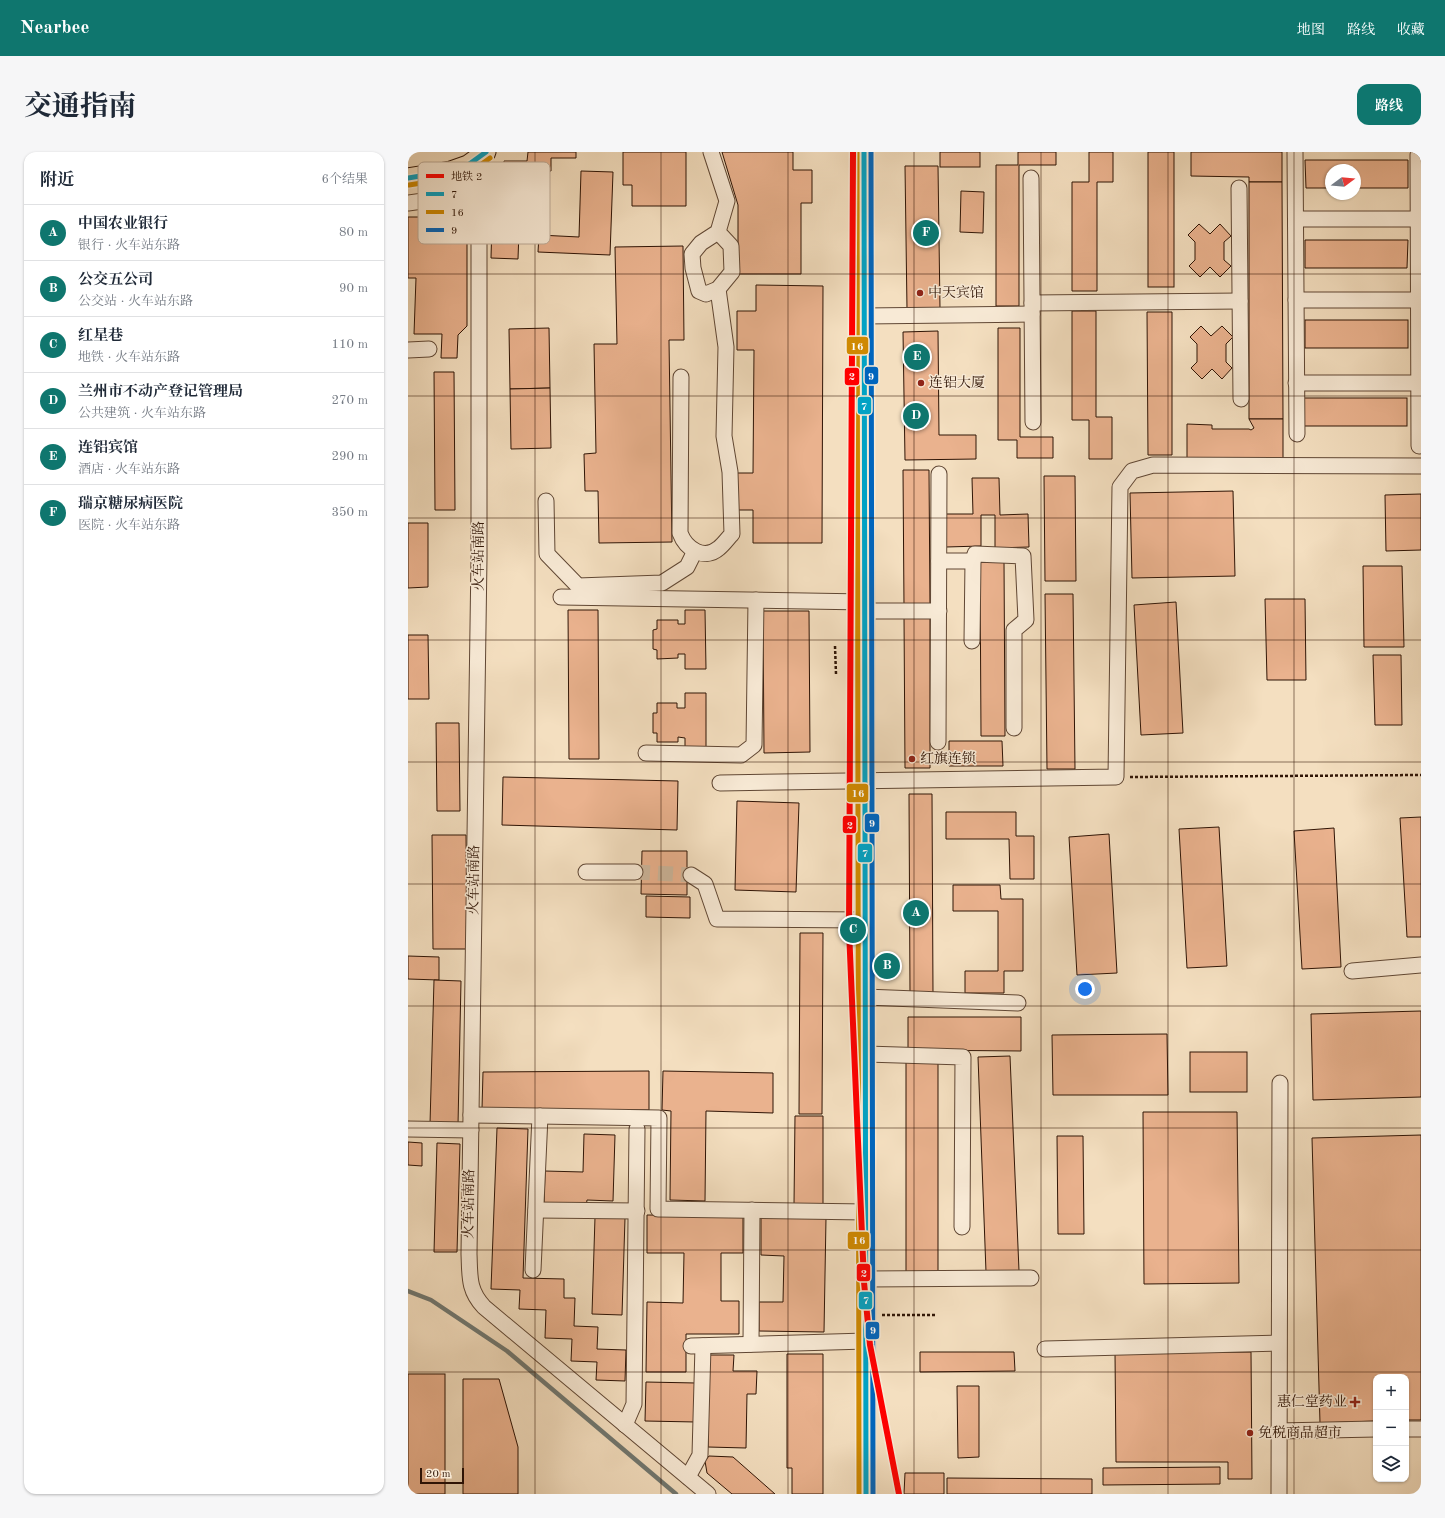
<!DOCTYPE html>
<html lang="zh">
<head>
<meta charset="utf-8">
<style>
	body { margin:0; font-family:"Old Standard TT","Noto Serif SC",serif; background:#f6f6f7; color:#1f2937 }
	.controls { position:absolute; right:12px; bottom:12px; display:grid; overflow:hidden; border-radius:8px; box-shadow:0 1px 3px #0004 }
	.controls button { width:36px; height:36px; display:grid; place-items:center; padding:0; border:0; border-bottom:1px solid #e0e1e3; background:#fff; color:#1f2937; font:20px sans-serif }
	.compass { position:absolute; left:917px; top:12px; width:36px; height:36px; border-radius:50%; background:#fff; box-shadow:0 1px 3px #0004; rotate:74deg }
	.scale { position:absolute; left:12px; bottom:10px; width:44px; box-sizing:border-box; padding-left:4px; border:2px solid #2f1405; border-top:0; font-size:11px; line-height:14px; white-space:nowrap; color:#2f1405; -webkit-text-stroke:3px #f8ead6; paint-order:stroke }
	.you { position:absolute; left:677px; top:837px; width:14px; height:14px; margin:-10px; border:3px solid #fff; border-radius:50%; background:#1a73e8; box-shadow:0 0 0 6px #1a73e833 }
	.badge { display:grid; place-items:center; width:26px; height:26px; border-radius:50%; background:#0f766e; color:#fff; font-size:13px; font-weight:700 }
	.pin { position:absolute; translate:-50% -50%; border:2px solid #fff; box-shadow:0 1px 4px #0006 }
	.list { margin:0; padding:0; list-style:none }
	h2 { display:flex; justify-content:space-between; align-items:center; height:52px; margin:0; padding:0 16px; font-size:17px }
	h2 small { font-size:13px; font-weight:400; color:#747a83 }
	.list li { display:grid; grid-template-columns:26px 1fr auto; gap:12px; align-items:center; box-sizing:border-box; height:56px; padding:0 16px; border-top:1px solid #e0e1e3 }
	.list b { display:block; font-size:15px; white-space:nowrap }
	.list p { margin:0; font-size:13px; white-space:nowrap; color:#747a83 }
	.list em { font-size:13px; font-style:normal; color:#747a83 }
	.icon { flex:none; width:22px; height:22px; fill:none; stroke:currentColor; stroke-width:2; stroke-linecap:round; stroke-linejoin:round }
	.map { position:relative; flex:none; width:1013px; height:1342px; overflow:hidden; border-radius:12px }
	header { display:flex; align-items:center; gap:24px; box-sizing:border-box; height:56px; padding:0 20px; background:#0f766e; color:#fff }
	header strong { font-size:19px }
	nav { display:flex; gap:22px; margin-inline-start:auto; font-size:14px }
	.intro { display:flex; align-items:center; justify-content:space-between; box-sizing:border-box; height:96px; padding:0 24px }
	h1 { margin:0; font-size:28px }
	.button { padding:10px 18px; border-radius:12px; background:#0f766e; color:#fff; font-size:14px; font-weight:700 }
	main { display:flex; gap:24px; padding:0 24px }
	aside { flex:1; background:#fff; border-radius:12px; box-shadow:0 1px 3px #0004 }
	.map>svg:first-child { display:block }
	.lines { fill:none; stroke-linecap:round; stroke-linejoin:round }
	.stream { stroke:#717871; stroke-width:4.5 }
	.building { fill:#eab28e; stroke:#2f1405 }
	.minor-tunnel { stroke:#cdb69b; stroke-width:15; stroke-dasharray:15 8; stroke-linecap:butt }
	.minor-casing { stroke:#604734; stroke-width:17 }
	.major-casing { stroke:#2f1405; stroke-width:21 }
	.path { stroke:#2f1405; stroke-width:2.5; stroke-dasharray:3 2; stroke-linecap:butt }
	.minor { stroke:#f8ead6; stroke-width:15 }
	.major { stroke:#f4dfc0; stroke-width:19 }
	.bus-1-casing { stroke:#f8ead6; stroke-width:8 }
	.bus-2-casing { stroke:#f8ead6; stroke-width:8 }
	.bus-3-casing { stroke:#f8ead6; stroke-width:8 }
	.bus-1 { stroke:#02a2c4; stroke-width:5 }
	.bus-2 { stroke:#cf8901; stroke-width:5 }
	.bus-3 { stroke:#0065bd; stroke-width:5 }
	.metro-1-casing { stroke:#f8ead6; stroke-width:9 }
	.metro-1 { stroke:#f00; stroke-width:6 }
	.grid { fill:none; stroke:#2f1405; stroke-width:1; stroke-opacity:0.55 }
	.poi-dot { fill:#8f2418; stroke:#f8ead6; stroke-width:1.5 }
	.labels { text-anchor:middle; dominant-baseline:central; stroke-width:3; stroke-linejoin:round; paint-order:stroke }
	.poi-label { font-size:14px; fill:#2f1405; stroke:#f8ead6; text-anchor:start }
	.street-label { font-size:14px; fill:#2f1405; stroke:#f8ead6 }
	.key { fill:#f8ead6; stroke:#bcaa97; stroke-width:1 }
	.key-label { font-size:11px; fill:#2f1405 }
	.line-badge { stroke:#f8ead6; stroke-width:1.5 }
	.badge-label { font-size:11px; text-anchor:middle; font-weight:bold; fill:#fff }
</style>
</head>
<body>
<header>
<strong>Nearbee</strong>
<nav><a>地图</a><a>路线</a><a>收藏</a></nav>
</header>
<div class="intro"><h1>交通指南</h1><a class="button">路线</a></div>
<main>
<aside>
<h2>附近<small>6个结果</small></h2>
<ul class="list">
<li><span class="badge">A</span><div><b>中国农业银行</b><p>银行 · 火车站东路</p></div><em>80 m</em></li>
<li><span class="badge">B</span><div><b>公交五公司</b><p>公交站 · 火车站东路</p></div><em>90 m</em></li>
<li><span class="badge">C</span><div><b>红星巷</b><p>地铁 · 火车站东路</p></div><em>110 m</em></li>
<li><span class="badge">D</span><div><b>兰州市不动产登记管理局</b><p>公共建筑 · 火车站东路</p></div><em>270 m</em></li>
<li><span class="badge">E</span><div><b>连铝宾馆</b><p>酒店 · 火车站东路</p></div><em>290 m</em></li>
<li><span class="badge">F</span><div><b>瑞京糖尿病医院</b><p>医院 · 火车站东路</p></div><em>350 m</em></li>
</ul>
</aside>
<div class="map">
<svg width="1013" height="1342" viewBox="0 0 1013 1342">
	<rect width="100%" height="100%" fill="#f4dfc0"/>
	<filter id="stains"><feTurbulence type="fractalNoise" baseFrequency=".005" numOctaves="4"/><feColorMatrix values="0 0 0 0 .2 0 0 0 0 .09 0 0 0 0 .02 0 0 0 .5 -.17"/></filter>
	<radialGradient id="worn" r=".72"><stop offset=".6" stop-color="#630" stop-opacity="0"/><stop offset="1" stop-color="#630" stop-opacity=".3"/></radialGradient>
	<g class="lines">
		<!-- stream -->
		<polyline class="stream" points="0,1139 23,1148 99,1199 268,1342"/>
	</g>
	<!-- building -->
	<g class="building">
		<polygon points="120,0 168,0 168,6 143,6 143,19 120,19 119,51 112,51 110,107 83,106 85,36 95,37 96,9 119,9"/>
		<polygon points="215,0 278,0 278,54 224,54 224,33 215,33"/>
		<polygon points="314,0 385,0 385,18 404,18 404,51 393,51 393,122 330,122 330,53"/>
		<rect x="532" y="0" width="40" height="15"/>
		<polygon points="610,0 648,0 648,13 611,13 611,154 588,154 588,13 610,13"/>
		<polygon points="681,0 705,0 705,30 689,30 689,139 664,139 664,30 681,30"/>
		<rect x="740" y="0" width="26" height="135"/>
		<polygon points="783,0 874,0 874,30 841,30 841,25 783,24"/>
		<polygon points="897,8 1000,8 1000,36 947,36 947,18 923,18 923,36 898,36"/>
		<polygon points="497,14 530,14 532,157 499,157"/>
		<polygon points="173,19 205,20 202,103 130,100 131,83 171,85"/>
		<polygon points="841,30 874,30 875,267 841,267"/>
		<polygon points="553,39 576,40 575,81 552,80"/>
		<polygon points="53,57 54,68 59,70 59,174 50,183 49,206 33,206 34,182 6,182 8,126 0,126 0,65 20,65 20,58"/>
		<polygon points="791,72 802,82 812,72 823,84 816,90 816,108 823,114 812,125 802,115 792,125 781,114 787,108 787,90 780,83"/>
		<polygon points="897,88 1000,88 999,116 897,116"/>
		<polygon points="275,94 276,188 261,188 264,390 191,391 190,339 177,339 176,302 188,301 186,192 209,192 207,95"/>
		<polygon points="348,133 415,134 414,391 345,391 345,358 329,358 329,321 345,321 346,198 329,198 329,159 348,159"/>
		<polygon points="664,159 688,159 688,265 704,265 704,307 681,307 681,268 664,268"/>
		<polygon points="739,160 764,160 764,303 740,303"/>
		<rect x="897" y="168" width="103" height="28"/>
		<polygon points="793,174 803,184 814,174 825,185 818,192 818,210 824,216 814,227 804,217 794,227 783,216 789,210 789,192 782,185"/>
		<polygon points="141,176 142,236 102,237 101,177"/>
		<polygon points="590,176 612,176 612,285 645,285 645,306 609,306 609,288 590,288"/>
		<polygon points="530,179 531,283 568,283 568,307 497,308 495,180"/>
		<polygon points="26,220 46,220 47,358 27,358"/>
		<polygon points="142,236 143,296 103,297 102,237"/>
		<rect x="896" y="246" width="103" height="28"/>
		<polygon points="841,267 875,267 875,310 779,310 779,272 804,273 804,277 841,277 843,278 846,276"/>
		<polygon points="495,318 521,318 522,455 496,455"/>
		<polygon points="636,324 667,324 668,429 637,429"/>
		<polygon points="564,326 591,326 592,363 620,362 621,395 587,396 587,363 573,363 573,394 538,395 537,362 565,362"/>
		<polygon points="825,339 827,424 724,426 722,341"/>
		<polygon points="1013,342 1013,398 978,399 977,343"/>
		<polygon points="0,371 20,371 20,435 0,436"/>
		<polygon points="572,408 596,408 597,584 573,584"/>
		<polygon points="955,414 994,414 996,495 956,495"/>
		<polygon points="637,442 665,442 667,617 639,617"/>
		<polygon points="857,447 897,447 898,528 859,528"/>
		<polygon points="768,450 775,581 733,583 726,453"/>
		<polygon points="160,458 190,458 191,607 161,607"/>
		<polygon points="277,458 297,458 298,517 277,517 277,502 270,502 270,506 249,507 249,498 245,497 245,478 249,477 249,468 270,468 270,472 277,472"/>
		<polygon points="355,459 401,459 402,600 356,601"/>
		<polygon points="496,464 522,464 522,616 497,616"/>
		<polygon points="0,483 20,483 21,547 0,547"/>
		<polygon points="965,503 993,503 994,573 967,573"/>
		<polygon points="277,541 298,541 298,600 277,600 277,586 270,585 270,590 249,590 249,581 245,581 245,561 249,561 249,551 269,551 269,556 277,556"/>
		<polygon points="28,571 51,571 52,659 29,659"/>
		<polygon points="541,589 594,589 595,614 541,614"/>
		<polygon points="95,625 270,629 269,678 94,673"/>
		<polygon points="501,642 524,642 525,843 502,843"/>
		<polygon points="329,649 391,651 388,740 327,738"/>
		<polygon points="538,660 608,660 608,684 626,684 626,727 602,727 601,687 538,687"/>
		<polygon points="1013,665 1013,785 999,785 992,666"/>
		<polygon points="811,675 819,814 779,816 771,677"/>
		<polygon points="926,676 933,815 894,817 886,679"/>
		<polygon points="701,682 709,821 669,823 661,685"/>
		<polygon points="24,683 58,683 59,797 25,797"/>
		<polygon points="234,699 279,699 279,743 233,742"/>
		<polygon points="545,733 592,733 593,747 615,747 615,819 596,819 596,841 557,841 557,819 590,819 590,759 545,759"/>
		<polygon points="238,744 282,745 282,766 238,765"/>
		<polygon points="392,781 415,781 414,962 391,962"/>
		<polygon points="0,804 31,805 31,828 0,827"/>
		<polygon points="26,828 53,829 50,973 22,972"/>
		<polygon points="1013,859 1013,945 905,948 903,862"/>
		<polygon points="500,865 613,865 613,899 500,898"/>
		<polygon points="759,882 760,943 645,943 644,883"/>
		<rect x="782" y="900" width="57" height="40"/>
		<polygon points="602,904 611,1119 578,1120 570,905"/>
		<rect x="498" y="910" width="32" height="214"/>
		<polygon points="241,919 241,958 74,957 75,920"/>
		<polygon points="255,919 365,921 365,961 298,959 297,1049 262,1048 263,959 254,958"/>
		<polygon points="735,960 829,960 831,1131 736,1132"/>
		<polygon points="387,964 415,964 415,1052 386,1052"/>
		<polygon points="89,976 120,977 115,1126 156,1127 156,1146 167,1146 166,1174 190,1175 189,1197 218,1198 217,1229 188,1228 189,1210 163,1209 164,1187 137,1186 138,1158 111,1157 112,1138 83,1137"/>
		<polygon points="176,982 207,983 205,1049 179,1048 178,1055 136,1053 137,1019 175,1020"/>
		<polygon points="1013,983 1013,1268 998,1268 998,1225 968,1225 968,1269 912,1271 904,986"/>
		<polygon points="649,984 675,984 676,1082 650,1082"/>
		<polygon points="0,990 14,991 14,1014 0,1013"/>
		<polygon points="29,991 52,992 49,1100 26,1100"/>
		<polygon points="239,1063 335,1064 335,1101 313,1101 313,1149 331,1149 331,1182 278,1182 278,1220 238,1220 239,1150 275,1151 276,1101 239,1101"/>
		<polygon points="187,1065 217,1066 214,1163 184,1162"/>
		<polygon points="353,1065 418,1066 416,1180 351,1179 351,1150 375,1150 376,1104 353,1103"/>
		<polygon points="512,1200 606,1200 607,1219 512,1220"/>
		<polygon points="843,1200 844,1327 820,1327 820,1310 708,1310 707,1201"/>
		<polygon points="379,1202 415,1202 415,1342 384,1342 384,1316 379,1316"/>
		<polygon points="301,1203 326,1203 325,1219 349,1219 348,1242 339,1242 338,1296 300,1295"/>
		<rect x="0" y="1222" width="37" height="120"/>
		<polygon points="55,1227 91,1227 110,1295 110,1342 55,1342"/>
		<polygon points="238,1230 288,1231 288,1270 237,1269"/>
		<polygon points="549,1234 571,1234 571,1305 550,1306"/>
		<polygon points="301,1304 325,1305 367,1342 324,1342 299,1321 297,1309"/>
		<polygon points="812,1315 812,1332 695,1333 695,1316"/>
		<polygon points="497,1321 536,1321 536,1342 496,1342"/>
		<polygon points="539,1326 684,1327 684,1342 539,1342"/>
	</g>
	<g class="lines">
		<!-- minor-tunnel -->
		<polyline class="minor-tunnel" points="227,720 283,723"/>
		<defs>
			<g id="minor">
				<polyline points="303,0 319,49 310,80 293,91 284,102 285,116 291,139 298,142 310,137 324,120 323,94 310,80"/>
				<polyline points="887,0 889,282"/>
				<polyline points="1010,3 1011,294"/>
				<path d="M71,5V405L61,1102C62,1124 60,1138 76,1155L300,1342"/>
				<polyline points="623,26 625,270"/>
				<polyline points="831,36 833,247"/>
				<polyline points="0,51 71,41"/>
				<polyline points="888,67 1010,67"/>
				<polyline points="888,148 1013,148"/>
				<polyline points="624,151 832,149"/>
				<polyline points="456,164 624,162"/>
				<polyline points="0,198 21,197"/>
				<path d="M273,225L272,381C278,397 296,409 311,396C316,392 320,386 324,382L322,320L316,284L318,195L310,137"/>
				<polyline points="888,231 1011,231"/>
				<polyline points="138,349 139,402 170,434 254,431 279,415 287,399"/>
				<polyline points="531,409 565,409"/>
				<polyline points="153,445 457,450"/>
				<polyline points="457,459 531,459"/>
				<polyline points="564,489 565,409 567,402 615,404 618,468 606,478 606,576"/>
				<polyline points="530,590 531,322"/>
				<polyline points="238,601 333,603 346,593 348,448"/>
				<polyline points="312,631 708,625 712,335 724,319 745,313 1013,314"/>
				<polyline points="178,720 227,720"/>
				<polyline points="283,723 297,732 309,767 457,768"/>
				<polyline points="944,819 1013,813"/>
				<polyline points="457,845 610,851"/>
				<polyline points="458,902 555,905 554,1075"/>
				<polyline points="63,963 251,966 250,1057 458,1060"/>
				<polyline points="0,977 63,978"/>
				<polyline points="128,1058 229,1059"/>
				<polyline points="125,1118 132,964"/>
				<polyline points="458,1127 623,1126"/>
				<polyline points="343,1192 344,1058"/>
				<polyline points="283,1194 458,1189"/>
				<polyline points="637,1197 870,1191"/>
				<polyline points="217,1273 226,1252 229,977"/>
				<polyline points="998,1277 1013,1277"/>
				<polyline points="870,1279 968,1277"/>
				<polyline points="280,1325 292,1303 295,1194"/>
				<polyline points="871,1342 872,931"/>
			</g>
			<g id="major">
				<polyline points="456,0 458,1342"/>
				<polyline points="0,26 43,19 60,13 78,0"/>
			</g>
		</defs>
		<!-- minor casing -->
		<use href="#minor" class="minor-casing"/>
		<!-- major casing -->
		<use href="#major" class="major-casing"/>
		<!-- path -->
		<g class="path">
			<polyline points="427,494 428,522"/>
			<polyline points="722,625 1013,623"/>
			<polyline points="474,1163 528,1163"/>
		</g>
		<!-- minor -->
		<use href="#minor" class="minor"/>
		<!-- major -->
		<use href="#major" class="major"/>
		<defs>
			<g id="bus-1">
				<polyline points="456,0 458,1342"/>
				<polyline points="0,26 43,19 60,13 78,0"/>
			</g>
			<g id="bus-2">
				<polyline points="449,0 451,1342"/>
				<polyline points="1,33 45,26 64,19 82,6"/>
			</g>
			<polyline id="bus-3" points="463,0 465,1342"/>
		</defs>
		<!-- bus-1 casing -->
		<use href="#bus-1" class="bus-1-casing"/>
		<!-- bus-2 casing -->
		<use href="#bus-2" class="bus-2-casing"/>
		<!-- bus-3 casing -->
		<use href="#bus-3" class="bus-3-casing"/>
		<!-- bus-1 -->
		<use href="#bus-1" class="bus-1"/>
		<!-- bus-2 -->
		<use href="#bus-2" class="bus-2"/>
		<!-- bus-3 -->
		<use href="#bus-3" class="bus-3"/>
		<defs>
			<polyline id="metro-1" points="445,0 441,778 456,1130 462,1193 491,1342"/>
		</defs>
		<!-- metro-1 casing -->
		<use href="#metro-1" class="metro-1-casing"/>
		<!-- metro-1 -->
		<use href="#metro-1" class="metro-1"/>
	</g>
	<!-- grid -->
	<path class="grid" d="M127,0V1342M253,0V1342M380,0V1342M506,0V1342M633,0V1342M760,0V1342M886,0V1342M0,122H1013M0,244H1013M0,366H1013M0,488H1013M0,610H1013M0,732H1013M0,854H1013M0,976H1013M0,1098H1013M0,1220H1013"/>
	<!-- markers -->
	<g class="poi-dot">
		<circle cx="512" cy="141" r="4"/>
		<circle cx="513" cy="231" r="4"/>
		<circle cx="504" cy="607" r="4"/>
		<path d="M945 1244h4v4h4v4h-4v4h-4v-4h-4v-4h4z"/>
		<circle cx="842" cy="1281" r="4"/>
	</g>
	<g class="labels">
		<!-- poi labels -->
		<g class="poi-label">
			<text x="520" y="141">中天宾馆</text>
			<text x="521" y="231">连铝大厦</text>
			<text x="512" y="607">红旗连锁</text>
			<text x="939" y="1250" text-anchor="end">惠仁堂药业</text>
			<text x="850" y="1281">免税商品超市</text>
		</g>
		<!-- street labels -->
		<g class="street-label">
			<text transform="translate(71 404) rotate(-90)">火车站南路</text>
			<text transform="translate(66 728) rotate(-89)">火车站南路</text>
			<text transform="translate(61 1052) rotate(-89)">火车站南路</text>
		</g>
	</g>
	<!-- legend -->
	<rect x="10" y="10" width="132" height="82" rx="6" class="key"/>
	<rect x="18" y="22" width="18" height="4" fill="#f00"/>
	<rect x="18" y="40" width="18" height="4" fill="#02a2c4"/>
	<rect x="18" y="58" width="18" height="4" fill="#cf8901"/>
	<rect x="18" y="76" width="18" height="4" fill="#0065bd"/>
	<g class="key-label">
		<text x="43" y="28">地铁 2</text>
		<text x="43" y="46">7</text>
		<text x="43" y="64">16</text>
		<text x="43" y="82">9</text>
	</g>
	<g class="line-badge">
		<rect x="438" y="184" width="23" height="19" rx="4" fill="#cf8901"/>
		<rect x="456" y="214" width="15" height="19" rx="4" fill="#0065bd"/>
		<rect x="436" y="215" width="16" height="19" rx="4" fill="#f00"/>
		<rect x="449" y="244" width="15" height="19" rx="4" fill="#02a2c4"/>
		<rect x="438" y="631" width="23" height="20" rx="4" fill="#cf8901"/>
		<rect x="456" y="661" width="16" height="20" rx="4" fill="#0065bd"/>
		<rect x="434" y="663" width="15" height="19" rx="4" fill="#f00"/>
		<rect x="449" y="691" width="16" height="20" rx="4" fill="#02a2c4"/>
		<rect x="439" y="1079" width="23" height="19" rx="4" fill="#cf8901"/>
		<rect x="448" y="1111" width="15" height="19" rx="4" fill="#f00"/>
		<rect x="450" y="1139" width="15" height="19" rx="4" fill="#02a2c4"/>
		<rect x="457" y="1169" width="15" height="19" rx="4" fill="#0065bd"/>
	</g>
	<g class="badge-label">
		<text x="449" y="198">16</text>
		<text x="463" y="228">9</text>
		<text x="444" y="228">2</text>
		<text x="456" y="258">7</text>
		<text x="450" y="645">16</text>
		<text x="464" y="675">9</text>
		<text x="442" y="677">2</text>
		<text x="457" y="705">7</text>
		<text x="451" y="1092">16</text>
		<text x="456" y="1125">2</text>
		<text x="458" y="1152">7</text>
		<text x="465" y="1182">9</text>
	</g>
	<rect width="100%" height="100%" filter="url(#stains)"/>
	<rect width="100%" height="100%" fill="url(#worn)"/>
</svg>
<div class="controls">
<button>+</button>
<button>−</button>
<button><svg class="icon" aria-label="layers" viewBox="0 0 24 24"><path d="M12 4l9 5-9 5-9-5zM3 14l9 5 9-5"/></svg></button>
</div>
<svg class="compass" viewBox="-18 -18 36 36"><path d="M0-13l5 13h-10z" fill="#e53935"/><path d="M0 13l5-13h-10z" fill="#747a83"/></svg>
<div class="scale">20 m</div>
<div class="you"></div>
<div class="pin badge" style="left:508px;top:761px">A</div>
<div class="pin badge" style="left:479px;top:814px">B</div>
<div class="pin badge" style="left:445px;top:778px">C</div>
<div class="pin badge" style="left:508px;top:264px">D</div>
<div class="pin badge" style="left:509px;top:205px">E</div>
<div class="pin badge" style="left:518px;top:81px">F</div>
</div>
</main>
</body>
</html>
